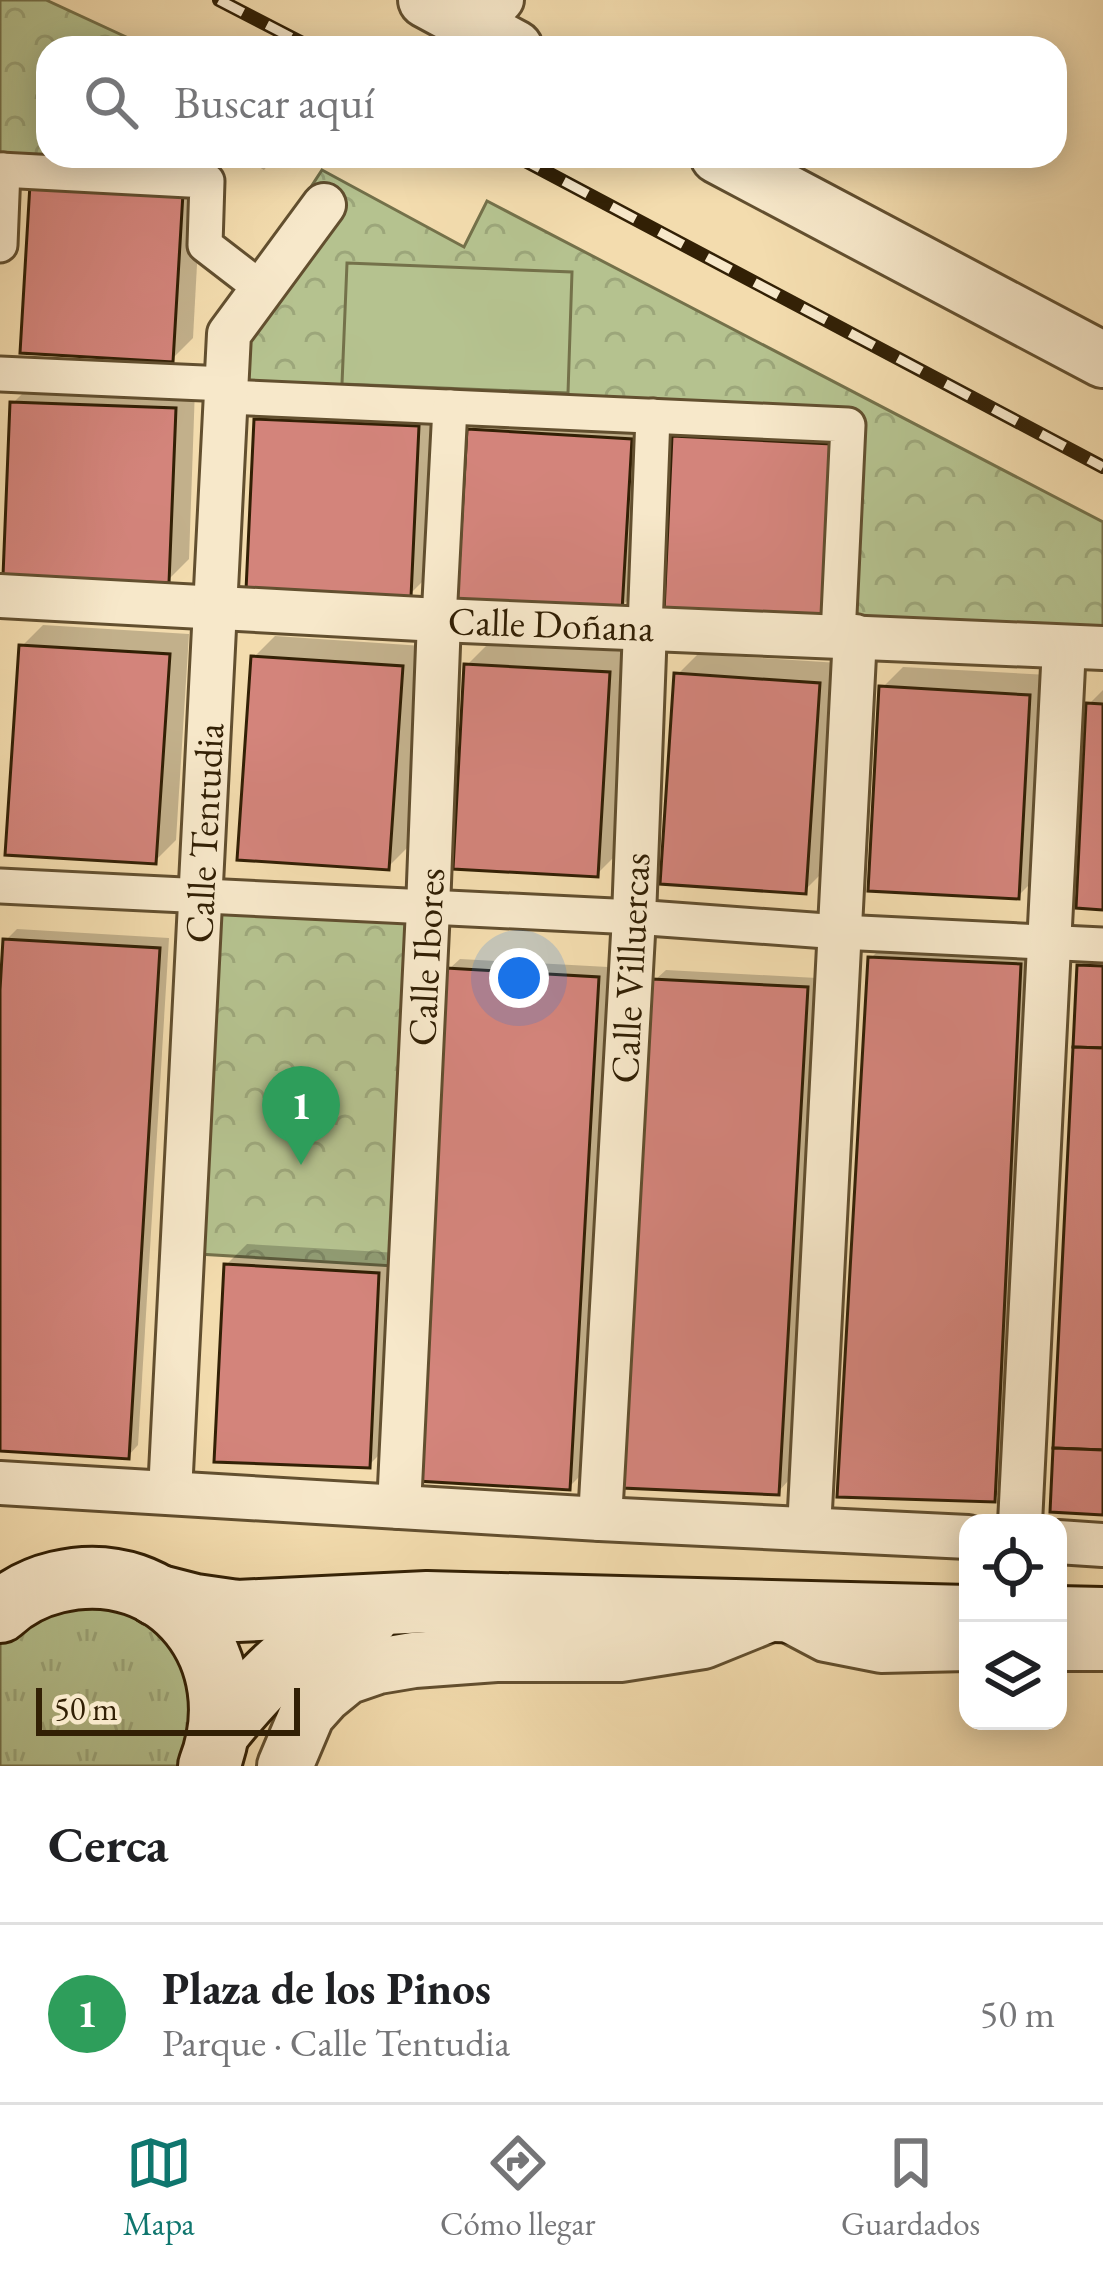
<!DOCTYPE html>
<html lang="es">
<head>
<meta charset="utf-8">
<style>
	body { margin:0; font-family:"EB Garamond",serif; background:#f2f2f2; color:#202124 }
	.controls { position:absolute; right:36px; bottom:36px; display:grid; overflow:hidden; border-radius:24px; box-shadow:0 6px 30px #0003 }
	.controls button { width:108px; height:108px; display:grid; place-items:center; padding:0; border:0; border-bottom:3px solid #e0e0e0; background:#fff; color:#202124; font:60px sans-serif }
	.scale { position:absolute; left:36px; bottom:30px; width:264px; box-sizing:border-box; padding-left:12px; border:6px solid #322005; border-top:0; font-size:33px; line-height:42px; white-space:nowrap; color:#322005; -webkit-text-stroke:9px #f7e8ca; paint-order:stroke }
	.you { position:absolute; left:519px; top:978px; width:42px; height:42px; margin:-30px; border:9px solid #fff; border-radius:50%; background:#1a73e8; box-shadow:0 0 0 18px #1a73e833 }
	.badge { display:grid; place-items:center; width:78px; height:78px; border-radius:50%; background:#0f766e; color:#fff; font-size:39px; font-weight:700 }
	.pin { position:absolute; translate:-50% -99px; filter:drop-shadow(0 3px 6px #0008) }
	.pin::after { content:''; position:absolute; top:63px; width:42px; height:36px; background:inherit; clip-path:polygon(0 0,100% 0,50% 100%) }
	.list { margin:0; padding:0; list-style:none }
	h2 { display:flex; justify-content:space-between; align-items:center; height:156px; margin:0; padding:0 48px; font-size:51px }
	h2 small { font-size:39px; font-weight:400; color:#757577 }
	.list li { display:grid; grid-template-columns:78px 1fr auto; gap:36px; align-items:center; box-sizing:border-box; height:180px; padding:0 48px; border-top:3px solid #e0e0e0 }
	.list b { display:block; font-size:45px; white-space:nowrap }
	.list p { margin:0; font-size:39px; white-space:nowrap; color:#757577 }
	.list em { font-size:39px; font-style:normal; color:#757577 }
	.icon { flex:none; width:66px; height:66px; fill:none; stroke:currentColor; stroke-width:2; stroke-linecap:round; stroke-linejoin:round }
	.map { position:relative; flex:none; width:1103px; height:1766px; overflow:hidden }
	.search { position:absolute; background:#fff; box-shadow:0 6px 30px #0003; left:36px; right:36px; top:36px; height:132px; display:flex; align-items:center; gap:30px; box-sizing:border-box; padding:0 42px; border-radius:36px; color:#757577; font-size:45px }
	.sheet { height:336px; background:#fff }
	nav { display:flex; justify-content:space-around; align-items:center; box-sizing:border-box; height:168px; border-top:3px solid #e0e0e0; background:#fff; font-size:33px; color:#757577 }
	nav a { display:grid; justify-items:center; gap:6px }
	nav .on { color:#0f766e }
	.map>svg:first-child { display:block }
	.grass { fill:url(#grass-tufts); stroke:#74714a; stroke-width:3 }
	.forest { fill:url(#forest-crowns); stroke:#74714a; stroke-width:3 }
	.pitch { fill:#b5c28f; stroke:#74714a; stroke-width:3 }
	.shadow { fill:#0003 }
	.building { fill:#d3847b; stroke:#322005; stroke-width:3 }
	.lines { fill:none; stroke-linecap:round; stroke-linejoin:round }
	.pedestrian-casing { stroke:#624f2f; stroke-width:39 }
	.minor-casing { stroke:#624f2f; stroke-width:48 }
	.tertiary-casing { stroke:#624f2f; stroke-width:60 }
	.secondary-casing { stroke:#322005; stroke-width:66 }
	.pedestrian { stroke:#f7e8ca; stroke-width:33 }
	.minor { stroke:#f7e8ca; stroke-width:42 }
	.tertiary { stroke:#f7e8ca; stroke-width:54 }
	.secondary { stroke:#f7e8ca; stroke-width:60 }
	.rail-casing { stroke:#322005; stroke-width:14 }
	.rail { stroke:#f7e8ca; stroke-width:9; stroke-dasharray:27; stroke-linecap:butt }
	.labels { text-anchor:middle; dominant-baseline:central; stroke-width:9; stroke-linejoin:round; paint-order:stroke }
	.street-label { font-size:39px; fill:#322005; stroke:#f7e8ca }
</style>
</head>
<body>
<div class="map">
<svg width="1103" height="1766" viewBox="0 0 1103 1766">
	<defs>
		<pattern id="grass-tufts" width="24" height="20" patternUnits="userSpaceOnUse" patternTransform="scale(3)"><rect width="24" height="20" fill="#b5c28f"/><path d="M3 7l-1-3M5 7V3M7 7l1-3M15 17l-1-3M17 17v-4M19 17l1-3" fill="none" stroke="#9ca67a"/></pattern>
		<pattern id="forest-crowns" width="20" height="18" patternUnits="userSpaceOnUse" patternTransform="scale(3)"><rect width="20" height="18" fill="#b5c28f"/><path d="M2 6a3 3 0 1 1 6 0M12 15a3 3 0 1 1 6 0" fill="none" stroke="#9ca67a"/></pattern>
	</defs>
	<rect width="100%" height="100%" fill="#f3dcae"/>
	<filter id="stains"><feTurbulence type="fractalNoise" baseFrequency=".00167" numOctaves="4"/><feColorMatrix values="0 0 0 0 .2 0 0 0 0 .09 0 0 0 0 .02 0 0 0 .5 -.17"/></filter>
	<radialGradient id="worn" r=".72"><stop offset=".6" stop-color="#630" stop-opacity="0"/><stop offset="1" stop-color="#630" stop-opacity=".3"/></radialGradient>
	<!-- grass -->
	<polygon class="grass" points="134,1602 194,1655 192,1766 0,1766 0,1636 25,1613"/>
	<!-- forest -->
	<g class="forest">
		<polygon points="0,0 46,0 150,48 48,48 48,156 146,156 143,162 0,170"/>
		<polygon points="322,170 464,247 487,201 1103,522 1103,648 838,636 848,425 226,397 307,193"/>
		<polygon points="201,898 428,909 410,1267 182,1253"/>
	</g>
	<!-- pitch -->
	<polygon class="pitch" points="347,263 572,272 568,393 342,384"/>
	<!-- shadow -->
	<g class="shadow">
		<polygon points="241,156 276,156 264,170"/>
		<polygon points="54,164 202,173 193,338 172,359"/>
		<polygon points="34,382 195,388 189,559 168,580 13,403"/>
		<polygon points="278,399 438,406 431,573 410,594 257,420"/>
		<polygon points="491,409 652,419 641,587 620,608 470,430"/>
		<polygon points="696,417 852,424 844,595 675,438"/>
		<polygon points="43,625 189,634 176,840 155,861 22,646"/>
		<polygon points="275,636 423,646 409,846 388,867 254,657"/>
		<polygon points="488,644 629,652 618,853 597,874 467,665"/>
		<polygon points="698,654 839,663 826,869 805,890 677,675"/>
		<polygon points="903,667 1049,675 1039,875 1018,896 882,688"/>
		<polygon points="1103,690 1103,907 1089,704"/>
		<polygon points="17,929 169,938 138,1445 128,1456 0,1448 0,1039 6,940"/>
		<polygon points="882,947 1030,954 1004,1488 994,1499 871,958"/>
		<polygon points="1096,950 1103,951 1103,1512 1080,966"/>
		<polygon points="460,959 608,967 580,1476 569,1487 449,969"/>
		<polygon points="666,970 817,978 788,1481 778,1492 655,980"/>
		<polygon points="247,1244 399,1253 390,1444 369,1465 226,1265"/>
	</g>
	<!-- building -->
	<g class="building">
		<polygon points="30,184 183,193 173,362 20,353"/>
		<polygon points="10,402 176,408 169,583 3,576"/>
		<polygon points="254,419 419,426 411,597 246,590"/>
		<polygon points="467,429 632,439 622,611 457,601"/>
		<polygon points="672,436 832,444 825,619 664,612"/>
		<polygon points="19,645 170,654 156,864 5,855"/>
		<polygon points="251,656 403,666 389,870 237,860"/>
		<polygon points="464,664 610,672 598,877 453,869"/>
		<polygon points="674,673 820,683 806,894 660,884"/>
		<polygon points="879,686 1030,695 1019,899 868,891"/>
		<polygon points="1086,703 1103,704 1103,910 1076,908"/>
		<polygon points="3,939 160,948 129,1459 0,1451 0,990"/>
		<polygon points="868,957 1021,964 995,1502 837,1497"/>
		<polygon points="1077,965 1103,966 1103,1048 1073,1047"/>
		<polygon points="446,968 599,977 570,1490 417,1481"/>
		<polygon points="652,979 808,987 779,1495 622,1488"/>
		<polygon points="1073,1047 1103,1048 1103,1450 1053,1448"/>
		<polygon points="224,1264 379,1273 370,1468 214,1462"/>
		<polygon points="1053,1448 1103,1450 1103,1515 1050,1512"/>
	</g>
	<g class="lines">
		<defs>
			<g id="pedestrian">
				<polyline points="0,170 207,181 205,245 262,289"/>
				<polyline points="0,245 3,170"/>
				<polyline points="0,374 226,384"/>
				<polyline points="226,397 848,425 838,636"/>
				<polyline points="439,620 450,407"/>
				<polyline points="645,628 653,416"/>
				<polyline points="0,886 634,917 840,932 1103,945"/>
			</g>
			<g id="minor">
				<polyline points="476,28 502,0"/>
				<polyline points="0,596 439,620 1103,648"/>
				<polyline points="0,1483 600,1519 968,1537"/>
				<polyline points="170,1492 229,334 324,205"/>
				<polyline points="399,1507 428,909 439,620"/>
				<polyline points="600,1519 634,917 645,628"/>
				<polyline points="1020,1523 1064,647"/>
				<polyline points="809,1529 855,636"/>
				<polyline points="1058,1542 1103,1545"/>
				<polyline points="789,1621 825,1640 881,1651 968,1649"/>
				<polyline points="1058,1649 1103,1649"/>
			</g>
			<g id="tertiary">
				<polyline points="426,0 515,48"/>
				<polyline points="718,156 1103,360"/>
				<polyline points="285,1766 307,1714 324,1695 346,1677 378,1666 414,1660 496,1654 620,1654 703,1641 772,1613"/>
			</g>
			<g id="secondary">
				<polyline points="156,1595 195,1605 237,1611 427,1602 968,1616"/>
				<path d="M0,1612C16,1597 36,1587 57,1582C170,1555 250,1661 209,1766"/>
				<polyline points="1058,1617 1103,1618"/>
				<path d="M220,1731C259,1683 305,1631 369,1616"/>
			</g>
		</defs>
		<!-- pedestrian casing -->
		<use href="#pedestrian" class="pedestrian-casing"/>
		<!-- minor casing -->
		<use href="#minor" class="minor-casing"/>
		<!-- tertiary casing -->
		<use href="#tertiary" class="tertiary-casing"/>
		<!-- secondary casing -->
		<use href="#secondary" class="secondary-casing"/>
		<!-- pedestrian -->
		<use href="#pedestrian" class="pedestrian"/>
		<!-- minor -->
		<use href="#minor" class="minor"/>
		<!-- tertiary -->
		<use href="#tertiary" class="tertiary"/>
		<!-- secondary -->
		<use href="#secondary" class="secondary"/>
		<defs>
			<g id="rail">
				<polyline points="219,0 312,48"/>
				<polyline points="516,156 1103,467"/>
			</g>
		</defs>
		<!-- rail casing -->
		<use href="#rail" class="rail-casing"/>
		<!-- rail -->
		<use href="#rail" class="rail"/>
	</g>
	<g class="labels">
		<!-- street labels -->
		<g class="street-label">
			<text transform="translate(551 624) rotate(2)">Calle Doñana</text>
			<text transform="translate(204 833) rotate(-87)">Calle Tentudia</text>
			<text transform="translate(426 957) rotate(-87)">Calle Ibores</text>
			<text transform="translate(630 968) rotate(-87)">Calle Villuercas</text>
		</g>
	</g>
	<rect width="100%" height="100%" filter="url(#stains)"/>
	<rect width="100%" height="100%" fill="url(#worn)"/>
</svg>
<div class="controls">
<button><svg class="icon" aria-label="locate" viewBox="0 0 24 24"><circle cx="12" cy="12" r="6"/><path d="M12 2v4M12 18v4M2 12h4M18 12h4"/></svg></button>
<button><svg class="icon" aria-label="layers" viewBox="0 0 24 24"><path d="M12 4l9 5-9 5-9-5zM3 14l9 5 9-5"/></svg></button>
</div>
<div class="scale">50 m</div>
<div class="you"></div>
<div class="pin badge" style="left:301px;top:1165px;background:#2e9e5b">1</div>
<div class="search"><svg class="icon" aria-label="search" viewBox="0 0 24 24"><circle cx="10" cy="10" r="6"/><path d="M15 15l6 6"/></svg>Buscar aquí</div>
</div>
<section class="sheet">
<h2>Cerca<small></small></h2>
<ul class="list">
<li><span class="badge" style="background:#2e9e5b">1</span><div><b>Plaza de los Pinos</b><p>Parque · Calle Tentudia</p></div><em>50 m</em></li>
</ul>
</section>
<nav>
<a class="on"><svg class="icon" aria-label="map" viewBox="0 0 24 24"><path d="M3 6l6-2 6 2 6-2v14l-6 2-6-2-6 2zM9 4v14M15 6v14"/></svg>Mapa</a>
<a><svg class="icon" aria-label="directions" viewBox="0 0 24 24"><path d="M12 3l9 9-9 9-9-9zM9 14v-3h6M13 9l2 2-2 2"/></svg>Cómo llegar</a>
<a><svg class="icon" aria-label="saved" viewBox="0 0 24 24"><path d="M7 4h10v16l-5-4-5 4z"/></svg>Guardados</a>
</nav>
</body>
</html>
